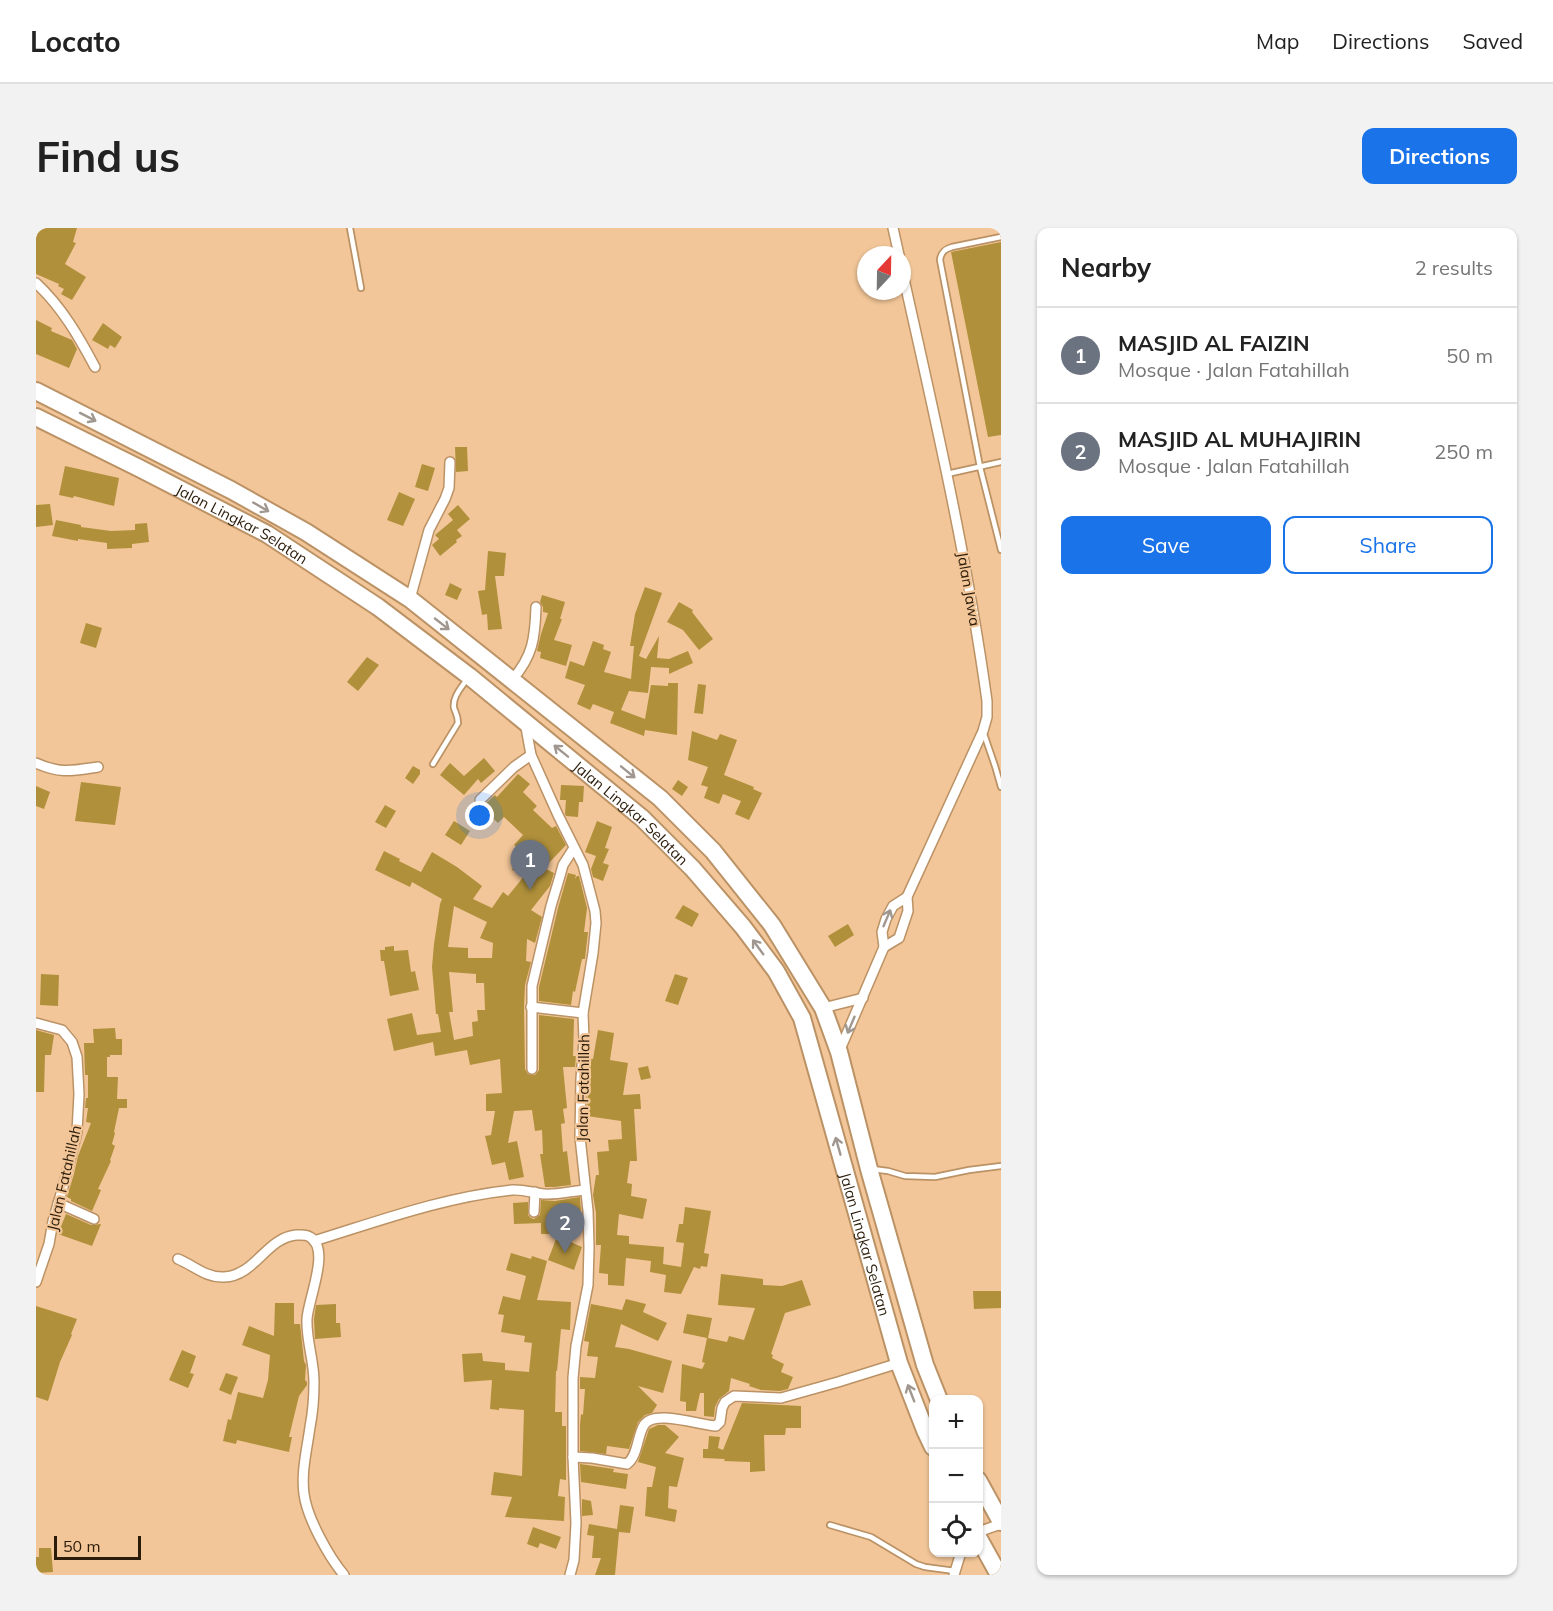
<!DOCTYPE html>
<html lang="en">
<head>
<meta charset="utf-8">
<style>
	body { margin:0; font-family:Mulish,sans-serif; background:#f2f2f2; color:#222 }
	.controls { position:absolute; right:18px; bottom:18px; display:grid; overflow:hidden; border-radius:12px; box-shadow:0 2px 4px #0004 }
	.controls button { width:54px; height:54px; display:grid; place-items:center; padding:0; border:0; border-bottom:2px solid #e0e0e0; background:#fff; color:#222; font:30px sans-serif }
	.compass { position:absolute; left:821px; top:18px; width:54px; height:54px; border-radius:50%; background:#fff; box-shadow:0 2px 4px #0004; rotate:22deg }
	.scale { position:absolute; left:18px; bottom:15px; width:87px; box-sizing:border-box; padding-left:6px; border:3px solid #2b1b09; border-top:0; font-size:16px; line-height:21px; white-space:nowrap; color:#2b1b09; -webkit-text-stroke:4px #f2c698; paint-order:stroke }
	.you { position:absolute; left:444px; top:588px; width:21px; height:21px; margin:-15px; border:4px solid #fff; border-radius:50%; background:#1a73e8; box-shadow:0 0 0 9px #1a73e833 }
	.badge { display:grid; place-items:center; width:39px; height:39px; border-radius:50%; background:#1a73e8; color:#fff; font-size:20px; font-weight:700 }
	.pin { position:absolute; translate:-50% -50px; filter:drop-shadow(0 2px 3px #0008) }
	.pin::after { content:''; position:absolute; top:32px; width:21px; height:18px; background:inherit; clip-path:polygon(0 0,100% 0,50% 100%) }
	.list { margin:0; padding:0; list-style:none }
	h2 { display:flex; justify-content:space-between; align-items:center; height:78px; margin:0; padding:0 24px; font-size:26px }
	h2 small { font-size:20px; font-weight:400; color:#767676 }
	.list li { display:grid; grid-template-columns:39px 1fr auto; gap:18px; align-items:center; box-sizing:border-box; height:96px; padding:0 24px; border-top:2px solid #e0e0e0 }
	.list b { display:block; font-size:22px; white-space:nowrap }
	.list p { margin:0; font-size:20px; white-space:nowrap; color:#767676 }
	.list em { font-size:20px; font-style:normal; color:#767676 }
	.actions { display:flex; gap:12px; padding:18px 24px }
	.actions a { flex:1; padding:14px 0; border:2px solid #1a73e8; border-radius:12px; text-align:center; font-size:21px; color:#1a73e8 }
	.actions .main { background:#1a73e8; color:#fff }
	.icon { flex:none; width:33px; height:33px; fill:none; stroke:currentColor; stroke-width:2; stroke-linecap:round; stroke-linejoin:round }
	.map { position:relative; flex:none; width:965px; height:1347px; overflow:hidden; border-radius:12px }
	header { display:flex; align-items:center; gap:36px; box-sizing:border-box; height:84px; padding:0 30px; background:#fff; border-bottom:2px solid #e0e0e0 }
	header strong { font-size:28px }
	nav { display:flex; gap:33px; margin-inline-start:auto; font-size:21px }
	.intro { display:flex; align-items:center; justify-content:space-between; box-sizing:border-box; height:144px; padding:0 36px }
	h1 { margin:0; font-size:42px }
	.button { padding:15px 27px; border-radius:12px; background:#1a73e8; color:#fff; font-size:21px; font-weight:700 }
	main { display:flex; gap:36px; padding:0 36px }
	aside { flex:1; background:#fff; border-radius:12px; box-shadow:0 2px 4px #0004 }
	.map>svg:first-child { display:block }
	.building { fill:#b0903b; fill-rule:evenodd }
	.lines { fill:none; stroke-linecap:round; stroke-linejoin:round }
	.service-casing { stroke:#bb9265; stroke-width:8 }
	.minor-casing { stroke:#bb9265; stroke-width:12 }
	.trunk-casing { stroke:#bb9265; stroke-width:20 }
	.service { stroke:#fff; stroke-width:4.5 }
	.minor { stroke:#fff; stroke-width:9 }
	.trunk { stroke:#fff; stroke-width:16 }
	.oneway { stroke:#a09890 }
	.labels { text-anchor:middle; dominant-baseline:central; stroke-width:4.5; stroke-linejoin:round; paint-order:stroke }
	.street-label { font-size:15px; fill:#2b1b09; stroke:#f2c698 }
</style>
</head>
<body>
<header>
<strong>Locato</strong>
<nav><a>Map</a><a>Directions</a><a>Saved</a></nav>
</header>
<div class="intro"><h1>Find us</h1><a class="button">Directions</a></div>
<main>
<div class="map">
<svg width="965" height="1347" viewBox="0 0 965 1347">
	<rect width="100%" height="100%" fill="#f2c698"/>
	<!-- building -->
	<g class="building">
		<polygon points="0,0 41,0 37,14 40,15 29,36 50,49 36,72 25,66 28,61 22,58 23,56 0,46"/>
		<polygon points="965,14 965,207 952,209 915,24"/>
		<polygon points="0,92 16,100 15,103 36,112 41,121 33,140 0,126"/>
		<polygon points="67,95 86,109 79,120 74,117 72,121 56,112"/>
		<polygon points="419,219 431,219 432,243 420,244"/>
		<polygon points="386,236 399,240 392,263 379,259"/>
		<polygon points="29,238 83,250 78,278 38,268 37,270 23,267"/>
		<polygon points="363,264 379,271 367,298 351,292"/>
		<polygon points="14,276 17,297 0,299 0,277"/>
		<polygon points="422,277 434,291 421,302 426,308 420,312 421,314 404,328 396,317 403,311 399,307 417,292 412,286"/>
		<polygon points="20,292 45,297 45,299 75,303 99,302 99,296 111,295 113,314 96,316 96,320 71,321 71,315 42,311 42,313 16,308"/>
		<polygon points="452,323 470,325 468,348 459,348 466,401 452,402 451,386 446,387 442,363 449,362"/>
		<polygon points="414,355 426,361 421,372 409,367"/>
		<polygon points="609,359 626,365 603,428 610,431 623,408 621,430 633,431 652,423 657,435 633,446 633,440 615,439 612,465 593,463 585,482 609,491 615,457 632,458 632,455 642,455 641,507 609,502 608,508 574,495 578,484 557,476 554,482 541,476 549,457 529,450 534,433 548,438 557,413 568,417 567,421 575,424 568,444 595,451 598,418 594,418 599,386"/>
		<polygon points="506,367 529,374 524,391 526,391 518,412 536,417 530,438 504,430 505,424 501,423 505,406 512,385 507,384 507,379 504,374"/>
		<polygon points="643,374 657,382 656,384 677,411 663,422 647,402 631,394"/>
		<polygon points="50,395 66,400 60,420 44,415"/>
		<polygon points="331,429 343,437 322,463 311,454"/>
		<polygon points="662,456 670,457 667,486 658,485"/>
		<polygon points="656,503 681,512 684,506 701,512 688,547 718,559 717,561 726,565 713,592 699,586 705,573 687,566 683,576 668,570 672,559 665,557 672,539 652,532"/>
		<polygon points="448,530 459,543 445,555 442,551 428,567 404,547 414,535 428,548"/>
		<polygon points="377,538 384,542 384,546 377,556 369,550"/>
		<path d="M482,546L494,556L487,564L501,578L497,582L516,600L520,598L530,617L508,640L518,645L514,658L495,682L506,689L499,715L491,711L490,733L495,734L489,757L488,779L489,841L492,846L499,847L503,842V787L538,791L537,828H540L539,839H527L531,880L527,881L529,895L525,896L527,924L531,923L535,957L518,959H509L504,926H507L506,902L499,903L496,882L478,883L472,915L481,913L488,949L473,952L469,934L456,937L449,908L455,907L459,883H450V866L466,865L464,831L434,837L431,822L399,828L397,814L358,823L351,791L376,785L381,807L405,804L402,786H400L396,739L398,716L404,676L406,671L376,654L374,659L339,642L348,623L364,631L363,633L385,644L396,624L421,639L446,658L437,671L456,680L467,664L472,668L489,647L476,642L484,622L478,617L487,607L468,589L462,595L445,580L459,567L461,569ZM418,678L451,694L444,710L457,715L456,730H432V720L412,719ZM413,744L440,746V755H448L449,782H441L442,793L436,794L437,808L418,812L413,784H417Z"/>
		<polygon points="642,552 652,559 646,568 636,561"/>
		<polygon points="45,554 85,559 79,597 39,593"/>
		<polygon points="525,557 548,558 547,574 543,574 542,589 530,588 529,586 530,572 524,572"/>
		<polygon points="0,558 14,564 8,581 0,578"/>
		<polygon points="349,577 360,583 350,600 339,594"/>
		<polygon points="418,593 434,603 425,617 409,607"/>
		<polygon points="561,593 576,599 569,620 573,621 567,635 573,637 567,653 557,649 555,641 560,628 549,624"/>
		<polygon points="532,645 540,647 539,651 541,648 543,648 551,680 548,704 552,704 549,731 546,731 539,764 537,763 535,777 503,773 503,759 522,680"/>
		<polygon points="647,677 663,686 656,699 639,690"/>
		<polygon points="812,696 818,707 799,719 792,708"/>
		<polygon points="358,718 358,723 372,722 375,744 379,743 383,762 354,768 348,733 345,733 344,722 349,722 349,719"/>
		<polygon points="5,746 23,747 22,778 4,777"/>
		<polygon points="639,746 652,750 642,777 629,773"/>
		<polygon points="79,800 80,811 86,811 86,827 74,827 74,829 71,829 71,849 82,849 81,871 91,871 91,880 83,880 78,904 79,905 76,916 79,918 74,932 75,933 62,961 65,962 56,983 35,973 35,971 31,969 38,946 42,928 55,895 50,894 52,880 49,880 50,870 52,870 52,847 49,847 48,815 58,815 57,801"/>
		<polygon points="0,802 18,807 15,827 9,827 8,864 0,864"/>
		<polygon points="562,802 578,805 574,832 592,835 587,867 604,866 605,881 598,881 601,933 594,933 591,955 596,956 595,968 611,971 607,991 583,986 581,1007 593,1008 593,1016 628,1019 627,1036 645,1039 648,1015 640,1014 643,996 647,996 649,979 675,983 668,1025 673,1026 671,1039 665,1038 664,1041 658,1039 645,1066 628,1064 630,1047 614,1044 615,1033 590,1030 588,1058 572,1057 572,1046 563,1045 565,1017 560,1017 560,985 557,967 560,947 563,947 561,924 573,923 572,912 586,911 585,893 551,888 553,831 557,831"/>
		<polygon points="612,838 615,850 605,852 602,840"/>
		<polygon points="544,969 545,985 528,986 530,1012 546,1019 538,1042 512,1032 522,1006 505,1006 505,995 478,996 477,975 492,974 492,987 495,990 498,991 504,987 505,972 519,973"/>
		<polygon points="30,986 55,997 65,996 56,1018 22,1006"/>
		<polygon points="475,1025 495,1031 496,1028 511,1033 501,1072 535,1074 534,1102 525,1101 521,1143 520,1143 519,1184 526,1184 526,1198 530,1198 530,1252 524,1251 522,1268 529,1269 528,1293 469,1289 476,1269 455,1267 458,1244 486,1248 488,1182 463,1180 463,1182 454,1181 456,1152 428,1154 426,1126 446,1125 447,1133 469,1135 469,1142 493,1144 496,1115 488,1114 489,1108 465,1104 468,1087 462,1086 467,1068 484,1072 490,1048 470,1042"/>
		<polygon points="685,1046 727,1051 727,1057 746,1058 766,1052 775,1077 749,1085 735,1126 737,1127 736,1130 748,1136 745,1144 757,1149 752,1161 744,1163 725,1162 713,1158 714,1156 695,1150 693,1163 683,1171 679,1179 678,1189 668,1188 668,1165 664,1165 660,1183 650,1183 650,1174 644,1173 646,1136 666,1141 669,1135 666,1134 671,1110 647,1105 651,1086 676,1090 672,1110 691,1114 693,1108 708,1112 719,1080 682,1077"/>
		<polygon points="937,1063 965,1063 965,1080 938,1081"/>
		<polygon points="590,1071 610,1076 607,1084 631,1095 622,1113 585,1096 579,1119 593,1121 636,1133 627,1165 602,1158 621,1177 616,1185 609,1187 602,1194 593,1221 571,1218 570,1226 544,1223 544,1197 545,1186 547,1187 549,1161 544,1161 544,1149 559,1150 562,1129 551,1128 553,1114 548,1113 555,1076 586,1082"/>
		<polygon points="239,1075 258,1075 258,1096 264,1096 268,1133 270,1137 269,1152 271,1154 271,1157 263,1168 253,1209 256,1209 253,1224 201,1212 200,1216 187,1213 192,1191 195,1192 202,1164 227,1170 232,1152 234,1127 206,1117 213,1098 238,1108"/>
		<polygon points="300,1076 300,1095 304,1095 305,1109 279,1111 278,1091 280,1077"/>
		<polygon points="0,1078 41,1091 35,1106 36,1107 24,1134 12,1173 0,1169"/>
		<polygon points="146,1122 160,1128 154,1145 158,1146 152,1160 133,1152"/>
		<polygon points="190,1145 202,1149 195,1167 183,1162"/>
		<polygon points="706,1175 765,1178 765,1200 750,1200 749,1207 728,1207 729,1243 714,1244 714,1234 688,1233 689,1231 667,1230 667,1221 672,1221 673,1208 684,1209 682,1220 687,1222"/>
		<polygon points="622,1197 629,1197 643,1209 629,1225 648,1230 641,1259 633,1258 632,1280 641,1282 639,1294 609,1288 611,1259 616,1259 620,1239 602,1234 613,1201"/>
		<polygon points="544,1236 578,1241 577,1244 592,1246 590,1261 545,1254"/>
		<polygon points="546,1271 555,1273 557,1287 546,1288"/>
		<polygon points="584,1277 598,1279 594,1305 583,1304 579,1347 559,1347 565,1330 556,1330 558,1308 551,1307 553,1296 581,1301"/>
		<polygon points="497,1299 525,1309 520,1321 504,1315 502,1320 491,1316"/>
		<polygon points="3,1320 15,1320 17,1344 0,1345 0,1329 3,1329"/>
	</g>
	<g class="lines">
		<defs>
			<g id="service">
				<polyline points="314,0 325,60"/>
				<path d="M965,9L916,19C909,21 905,24 904,32L944,239L965,322"/>
				<polyline points="911,246 965,234"/>
				<polyline points="948,506 959,538 965,559"/>
				<path d="M397,536L422,495C422,488 420,486 418,480C416,469 426,459 431,451"/>
				<polyline points="836,941 852,943 869,948 899,949 933,942 965,938"/>
				<polyline points="794,1297 835,1309 880,1336 889,1339 919,1343"/>
			</g>
			<g id="minor">
				<polyline points="857,0 863,27"/>
				<path d="M0,55C26,79 43,109 59,139"/>
				<polyline points="374,371 393,302 409,271 413,260 414,234"/>
				<path d="M476,452C497,428 499,410 500,379"/>
				<polyline points="489,494 495,527 522,587 547,637 559,683 560,695 557,725 547,785 548,812 545,851 544,909 552,983 553,1019 552,1057 540,1118 537,1150 537,1229 540,1295 538,1332 534,1347"/>
				<path d="M0,535C25,546 35,543 62,539"/>
				<polyline points="444,572 478,539 495,527"/>
				<path d="M848,719L863,710L872,683L871,669L947,503L951,489V473C931,328 898,185 866,42"/>
				<polyline points="495,779 547,785"/>
				<polyline points="787,780 827,770"/>
				<polyline points="0,795 26,802 36,814 41,829 43,866 41,904 29,952 17,993 13,1016 0,1054"/>
				<polyline points="803,824 848,719 846,704 850,691 857,678 871,669"/>
				<polyline points="496,841 496,758 515,678 524,648 527,637 538,620"/>
				<polyline points="22,975 58,991"/>
				<polyline points="498,984 499,964"/>
				<path d="M278,1013C343,993 408,969 476,962C487,961 497,965 508,966C521,967 536,963 549,962"/>
				<path d="M142,1031C157,1037 170,1050 188,1049C219,1048 230,1010 260,1007C265,1007 270,1006 274,1009C295,1021 272,1071 271,1091C270,1112 278,1132 278,1154C278,1169 277,1184 274,1199C271,1221 265,1244 268,1266C271,1290 293,1329 308,1347"/>
				<path d="M537,1229L556,1230L591,1236C602,1228 601,1208 608,1197C618,1181 663,1197 680,1198L684,1194L686,1180L689,1174L698,1168L745,1170L802,1154L863,1135"/>
				<polyline points="942,1304 965,1296"/>
				<polyline points="918,1347 925,1324"/>
			</g>
			<g id="trunk">
				<polyline points="0,163 195,262 270,304 374,371 624,570 677,623 736,697 787,780 803,824 833,941 889,1137 903,1172"/>
				<path id="s1" d="M0,189L103,240L231,306L342,379L433,448L606,590L657,641L707,699L740,743L766,790L863,1135L889,1202L897,1219"/>
				<polyline points="942,1252 965,1294"/>
				<polyline points="942,1309 963,1347"/>
			</g>
		</defs>
		<!-- service casing -->
		<use href="#service" class="service-casing"/>
		<!-- minor casing -->
		<use href="#minor" class="minor-casing"/>
		<!-- trunk casing -->
		<use href="#trunk" class="trunk-casing"/>
		<!-- service -->
		<use href="#service" class="service"/>
		<!-- minor -->
		<use href="#minor" class="minor"/>
		<!-- trunk -->
		<use href="#trunk" class="trunk"/>
	</g>
	<!-- one-way arrows -->
	<defs><path id="oneway-shaft" d="M-6 0H5M1.5-3L5.5 0L1.5 3" fill="none" stroke-width="1.6" stroke-linecap="round" stroke-linejoin="round" transform="scale(1.5)"/></defs>
	<g class="oneway">
		<use href="#oneway-shaft" transform="translate(52 189) rotate(27)"/>
		<use href="#oneway-shaft" transform="translate(225 279) rotate(30)"/>
		<use href="#oneway-shaft" transform="translate(406 396) rotate(38)"/>
		<use href="#oneway-shaft" transform="translate(525 523) rotate(-141)"/>
		<use href="#oneway-shaft" transform="translate(592 544) rotate(39)"/>
		<use href="#oneway-shaft" transform="translate(851 690) rotate(-67)"/>
		<use href="#oneway-shaft" transform="translate(722 719) rotate(-126)"/>
		<use href="#oneway-shaft" transform="translate(815 797) rotate(113)"/>
		<use href="#oneway-shaft" transform="translate(802 918) rotate(-106)"/>
		<use href="#oneway-shaft" transform="translate(875 1165) rotate(-111)"/>
	</g>
	<g class="labels">
		<!-- street labels -->
		<g class="street-label">
			<text stroke="none"><textPath href="#s1" startOffset="232">Jalan Lingkar Selatan</textPath></text>
			<text transform="translate(933 361) rotate(80)">Jalan Jawa</text>
			<text stroke="none"><textPath href="#s1" startOffset="718">Jalan Lingkar Selatan</textPath></text>
			<text transform="translate(547 860) rotate(-89)">Jalan Fatahillah</text>
			<text transform="translate(28 950) rotate(-77)">Jalan Fatahillah</text>
			<text stroke="none"><textPath href="#s1" startOffset="1222">Jalan Lingkar Selatan</textPath></text>
		</g>
	</g>
</svg>
<div class="controls">
<button>+</button>
<button>−</button>
<button><svg class="icon" aria-label="locate" viewBox="0 0 24 24"><circle cx="12" cy="12" r="6"/><path d="M12 2v4M12 18v4M2 12h4M18 12h4"/></svg></button>
</div>
<svg class="compass" viewBox="-18 -18 36 36"><path d="M0-13l5 13h-10z" fill="#e53935"/><path d="M0 13l5-13h-10z" fill="#767676"/></svg>
<div class="scale">50 m</div>
<div class="you"></div>
<div class="pin badge" style="left:494px;top:662px;background:#6b7280">1</div>
<div class="pin badge" style="left:529px;top:1025px;background:#6b7280">2</div>
</div>
<aside>
<h2>Nearby<small>2 results</small></h2>
<ul class="list">
<li><span class="badge" style="background:#6b7280">1</span><div><b>MASJID AL FAIZIN</b><p>Mosque · Jalan Fatahillah</p></div><em>50 m</em></li>
<li><span class="badge" style="background:#6b7280">2</span><div><b>MASJID AL MUHAJIRIN</b><p>Mosque · Jalan Fatahillah</p></div><em>250 m</em></li>
</ul>
<div class="actions"><a class="main">Save</a><a>Share</a></div>
</aside>
</main>
</body>
</html>
